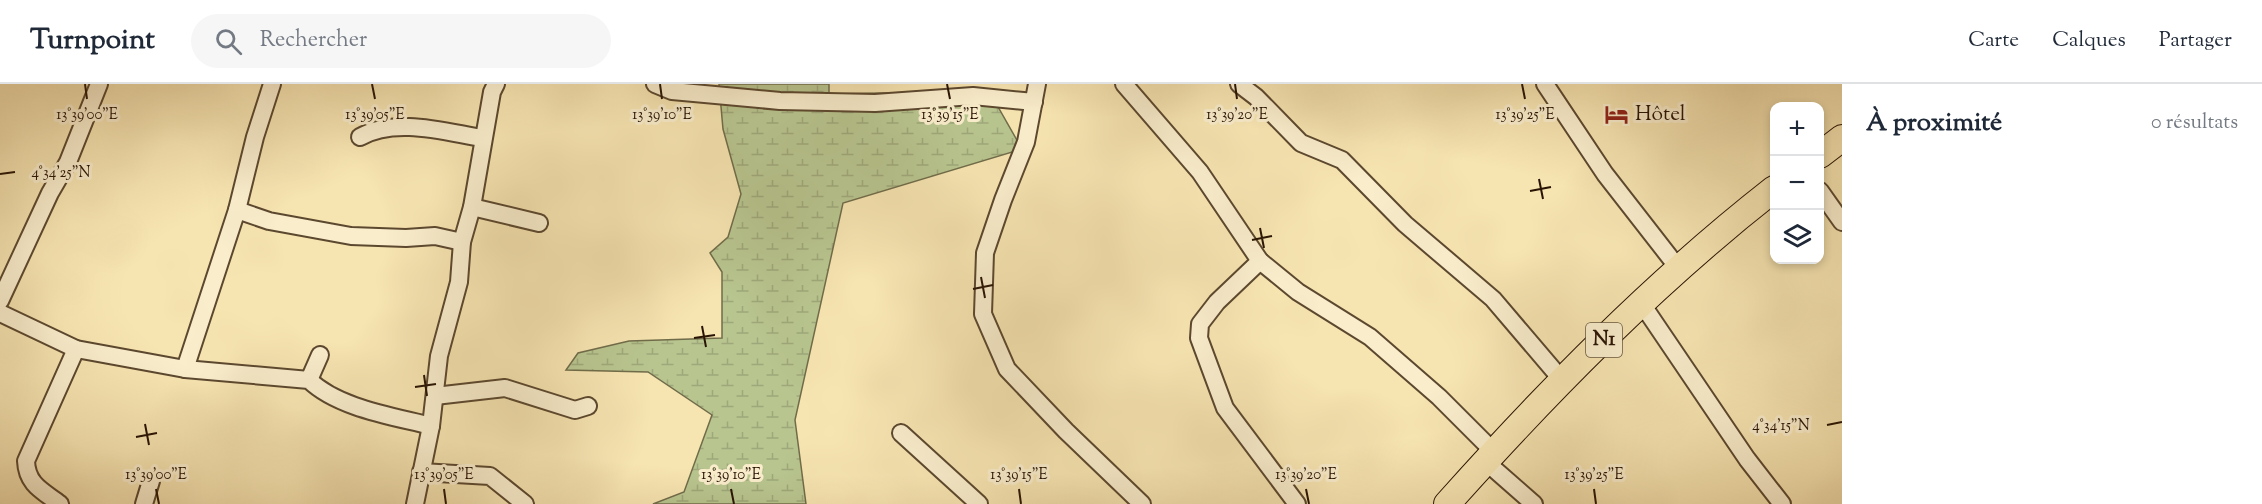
<!DOCTYPE html>
<html lang="fr">
<head>
<meta charset="utf-8">
<style>
	body { margin:0; font-family:"Sorts Mill Goudy",serif; background:#f6f6f7; color:#1f2937 }
	.controls { position:absolute; right:18px; top:18px; display:grid; overflow:hidden; border-radius:12px; box-shadow:0 3px 9px #0003 }
	.controls button { width:54px; height:54px; display:grid; place-items:center; padding:0; border:0; border-bottom:2px solid #e0e1e3; background:#fff; color:#1f2937; font:30px sans-serif }
	.list { margin:0; padding:0; list-style:none }
	h2 { display:flex; justify-content:space-between; align-items:center; height:78px; margin:0; padding:0 24px; font-size:26px }
	h2 small { font-size:20px; font-weight:400; color:#747a83 }
	.icon { flex:none; width:33px; height:33px; fill:none; stroke:currentColor; stroke-width:2; stroke-linecap:round; stroke-linejoin:round }
	.map { position:relative; flex:none; width:1842px; height:420px; overflow:hidden }
	header { display:flex; align-items:center; gap:36px; box-sizing:border-box; height:84px; padding:0 30px; background:#fff; border-bottom:2px solid #e0e1e3 }
	header strong { font-size:28px }
	nav { display:flex; gap:33px; margin-inline-start:auto; font-size:21px }
	.search { width:420px; height:54px; background:#f6f6f7; display:flex; align-items:center; gap:15px; box-sizing:border-box; padding:0 21px; border-radius:33px; color:#747a83; font-size:22px }
	main { display:flex }
	aside { flex:1; background:#fff }
	.map>svg:first-child { display:block }
	.wetland { fill:url(#wetland-marsh); stroke:#706c4a; stroke-width:1.5 }
	.lines { fill:none; stroke-linecap:round; stroke-linejoin:round }
	.minor-casing { stroke:#5c482f; stroke-width:20 }
	.highway-casing { stroke:#291404; stroke-width:28 }
	.minor { stroke:#f9edcc; stroke-width:16 }
	.highway { stroke:#f6e4b1; stroke-width:26 }
	.ticks { fill:none; stroke:#291404; stroke-width:2 }
	.labels { text-anchor:middle; dominant-baseline:central; stroke-width:6; stroke-linejoin:round; paint-order:stroke }
	.shield { fill:#f9edcc; stroke:#675540; stroke-width:1.5 }
	.shield-label { font-size:20px; font-weight:bold; fill:#291404 }
	.poi-label { font-size:21px; fill:#291404; stroke:#f9edcc; text-anchor:start }
	.ticks-label { font-size:15px; text-anchor:middle; fill:#291404; stroke:#f9edcc; stroke-width:6; stroke-linejoin:round; paint-order:stroke }
</style>
</head>
<body>
<header>
<strong>Turnpoint</strong>
<div class="search"><svg class="icon" aria-label="search" viewBox="0 0 24 24"><circle cx="10" cy="10" r="6"/><path d="M15 15l6 6"/></svg>Rechercher</div>
<nav><a>Carte</a><a>Calques</a><a>Partager</a></nav>
</header>
<main>
<div class="map">
<svg width="1842" height="420" viewBox="0 0 1842 420">
	<defs>
		<pattern id="wetland-marsh" width="20" height="14" patternUnits="userSpaceOnUse" patternTransform="scale(1.5)"><rect width="20" height="14" fill="#b8c58f"/><path d="M1 5h8M5 5V1M11 12h8M15 12V8" fill="none" stroke="#9ea87a"/></pattern>
	</defs>
	<rect width="100%" height="100%" fill="#f6e4b1"/>
	<filter id="stains"><feTurbulence type="fractalNoise" baseFrequency=".00333" numOctaves="4"/><feColorMatrix values="0 0 0 0 .2 0 0 0 0 .09 0 0 0 0 .02 0 0 0 .5 -.17"/></filter>
	<radialGradient id="worn" r=".72"><stop offset=".6" stop-color="#630" stop-opacity="0"/><stop offset="1" stop-color="#630" stop-opacity=".3"/></radialGradient>
	<!-- wetland -->
	<polygon class="wetland" points="719,0 829,0 829,10 989,7 1022,65 843,119 795,336 806,420 653,420 684,408 712,331 648,288 566,286 578,269 629,257 722,254 722,188 710,169 728,153 741,110 723,45"/>
	<g class="lines">
		<defs>
			<g id="minor">
				<polyline points="655,0 672,7 780,17 875,19 973,12 1034,18"/>
				<polyline points="1037,0 1026,58 1003,116 985,169 983,230 1007,285 1066,347 1142,420"/>
				<polyline points="1124,0 1200,88 1260,177 1298,208 1370,253 1439,313 1494,368"/>
				<polyline points="1239,0 1256,13 1301,59 1342,76 1405,140 1493,215 1562,296"/>
				<polyline points="1545,0 1605,90 1679,185"/>
				<path d="M360,53C395,33 445,48 482,54"/>
				<polyline points="1820,107 1842,138"/>
				<polyline points="472,123 539,139"/>
				<polyline points="237,126 269,137 351,152 406,154 435,152 462,158"/>
				<polyline points="1260,177 1217,218 1200,240 1199,254 1225,324 1297,420"/>
				<polyline points="0,217 50,109 68,78 99,0"/>
				<polyline points="1642,220 1747,375 1782,420"/>
				<path d="M0,229L76,265L185,285L309,296C338,324 392,332 431,342"/>
				<polyline points="185,285 237,126 255,53 272,0"/>
				<polyline points="309,296 320,271"/>
				<polyline points="435,312 505,304 575,326 588,322"/>
				<polyline points="901,349 979,420"/>
				<polyline points="1485,377 1534,420"/>
				<polyline points="421,388 490,392 525,420"/>
				<path d="M60,420C43,407 27,401 26,377L76,265"/>
				<polyline points="144,420 151,397"/>
				<polyline points="415,420 431,342 439,272 459,198 462,158 472,123 492,8 496,0"/>
			</g>
			<g id="highway">
				<polyline points="1820,71 1842,54"/>
				<path d="M1447,420C1548,307 1655,198 1774,105"/>
			</g>
		</defs>
		<!-- minor casing -->
		<use href="#minor" class="minor-casing"/>
		<!-- highway casing -->
		<use href="#highway" class="highway-casing"/>
		<!-- minor -->
		<use href="#minor" class="minor"/>
		<!-- highway -->
		<use href="#highway" class="highway"/>
	</g>
	<!-- ticks -->
	<path class="ticks" d="M85,0L87,15M372,0L375,15M660,0L662,15M947,0L950,15M1235,0L1237,15M1522,0L1525,15M0,90L15,88M1539,95L1543,115M1530,107L1551,103M1260,144L1264,164M1252,156L1272,152M981,193L985,214M973,205L993,201M702,242L706,263M694,254L715,251M424,291L427,312M415,303L436,300M145,340L149,361M1827,341L1842,338M136,353L157,349M156,405L159,420M444,405L446,420M731,405L734,420M1019,405L1021,420M1306,405L1309,420M1594,405L1596,420"/>
	<!-- icons -->
	<defs>
		<symbol id="hotel-bare" viewBox="-9 -9 18 18"><path d="M-6-4.5h1.5V1H6V5H4.5V3h-9V5H-6ZM-4 0a1.8 1.8 0 1 1 3.6 0ZM.5 0V-2.5h3Q6-2.5 6 0Z" fill="#8f2418" stroke="#f9edcc" stroke-width="2.5" paint-order="stroke"/></symbol>
	</defs>
	<g fill-rule="evenodd">
		<use href="#hotel-bare" x="1600" y="14" width="33" height="33"/>
	</g>
	<g class="labels">
		<!-- shield labels -->
		<rect class="shield" x="1586" y="239" width="36" height="34" rx="4.5"/>
		<g class="shield-label">
			<text x="1604" y="256">N1</text>
		</g>
		<!-- poi labels -->
		<g class="poi-label">
			<text x="1635" y="31">Hôtel</text>
		</g>
	</g>
	<g class="ticks-label">
		<text x="87" y="35">13°39'00"E</text>
		<text x="375" y="35">13°39'05"E</text>
		<text x="662" y="35">13°39'10"E</text>
		<text x="950" y="35">13°39'15"E</text>
		<text x="1237" y="35">13°39'20"E</text>
		<text x="1525" y="35">13°39'25"E</text>
		<text x="61" y="93">4°34'25"N</text>
		<text x="1781" y="346">4°34'15"N</text>
		<text x="156" y="395">13°39'00"E</text>
		<text x="444" y="395">13°39'05"E</text>
		<text x="731" y="395">13°39'10"E</text>
		<text x="1019" y="395">13°39'15"E</text>
		<text x="1306" y="395">13°39'20"E</text>
		<text x="1594" y="395">13°39'25"E</text>
	</g>
	<rect width="100%" height="100%" filter="url(#stains)"/>
	<rect width="100%" height="100%" fill="url(#worn)"/>
</svg>
<div class="controls">
<button>+</button>
<button>−</button>
<button><svg class="icon" aria-label="layers" viewBox="0 0 24 24"><path d="M12 4l9 5-9 5-9-5zM3 14l9 5 9-5"/></svg></button>
</div>
</div>
<aside>
<h2>À proximité<small>0 résultats</small></h2>
<ul class="list">
</ul>
</aside>
</main>
</body>
</html>
